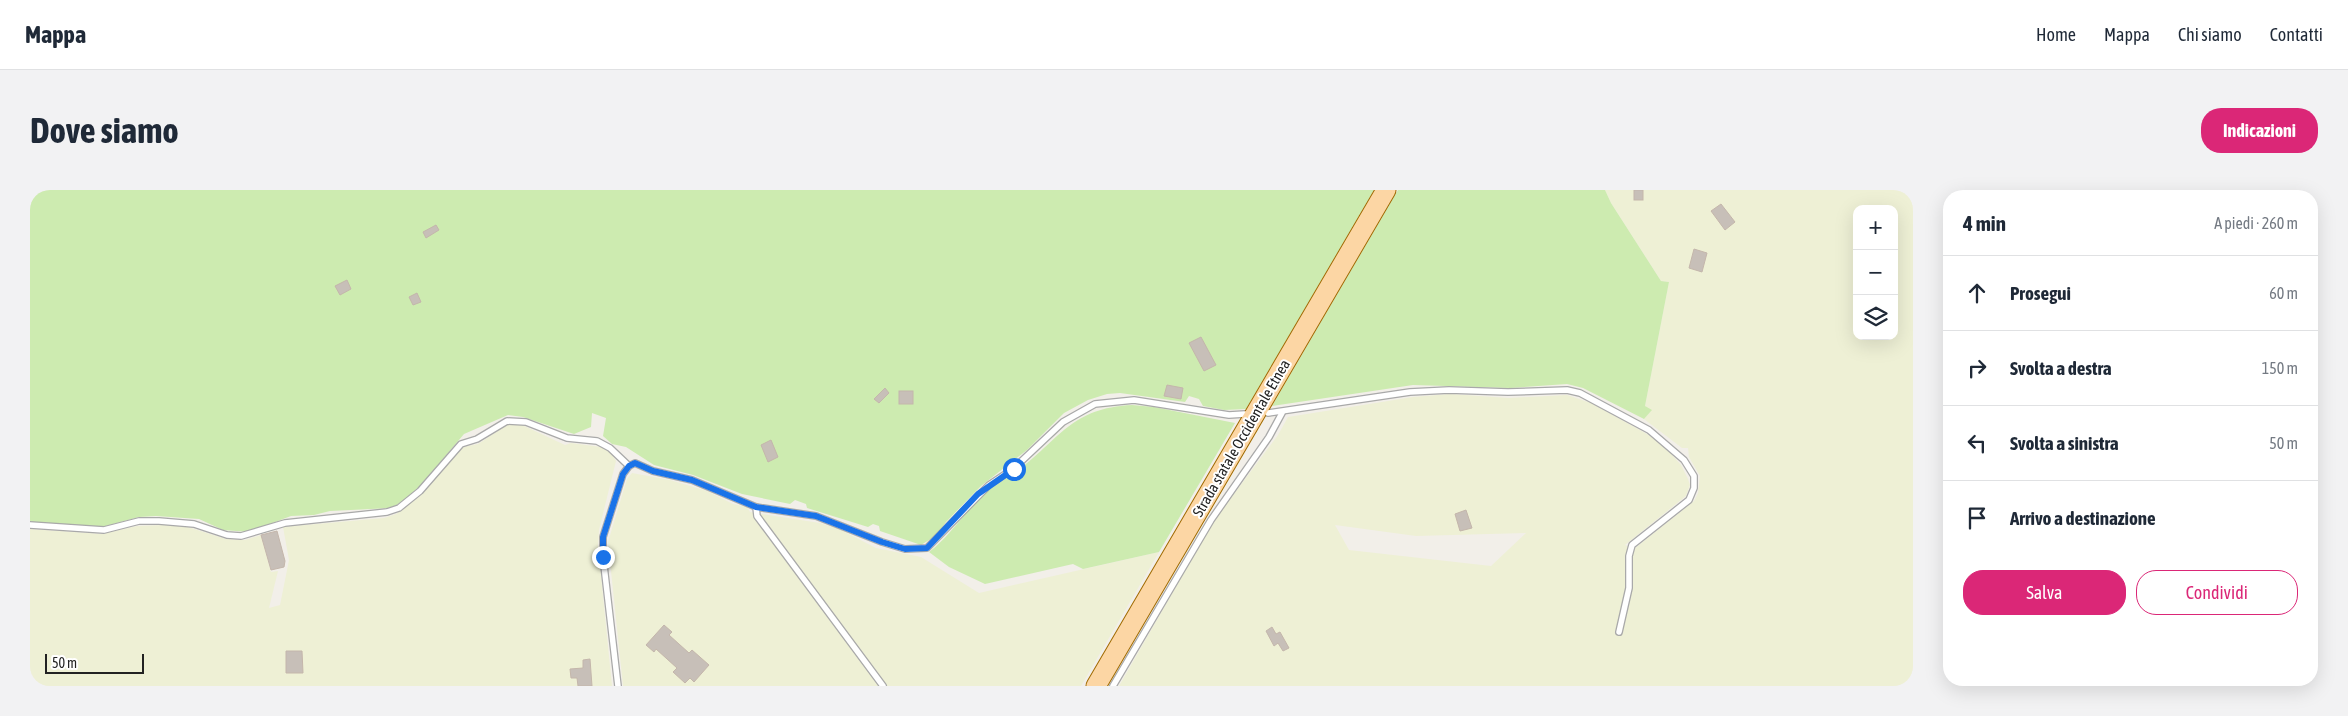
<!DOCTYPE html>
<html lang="it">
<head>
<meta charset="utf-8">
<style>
	body { margin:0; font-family:"Asap Condensed",sans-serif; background:#f2f2f3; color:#1f2937 }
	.controls { position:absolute; right:15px; top:15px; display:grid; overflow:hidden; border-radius:10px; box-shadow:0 5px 20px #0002 }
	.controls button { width:45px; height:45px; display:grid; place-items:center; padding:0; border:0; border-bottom:1px solid #e0e1e3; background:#fff; color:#1f2937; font:25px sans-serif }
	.scale { position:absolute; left:15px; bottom:12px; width:99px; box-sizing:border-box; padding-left:5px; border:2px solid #222; border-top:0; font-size:14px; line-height:18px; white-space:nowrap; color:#222; -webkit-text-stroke:4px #fff; paint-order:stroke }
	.stop { position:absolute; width:15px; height:15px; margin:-11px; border:4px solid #1a73e8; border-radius:50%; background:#fff }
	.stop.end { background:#1a73e8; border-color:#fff; box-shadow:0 1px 5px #0008 }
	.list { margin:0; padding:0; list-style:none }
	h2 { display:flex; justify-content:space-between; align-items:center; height:65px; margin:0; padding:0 20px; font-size:21px }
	h2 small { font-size:16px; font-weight:400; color:#747a83 }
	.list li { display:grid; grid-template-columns:32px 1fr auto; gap:15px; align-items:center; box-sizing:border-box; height:75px; padding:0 20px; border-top:1px solid #e0e1e3 }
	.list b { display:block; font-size:19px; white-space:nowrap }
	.list em { font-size:16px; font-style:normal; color:#747a83 }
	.actions { display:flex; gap:10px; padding:15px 20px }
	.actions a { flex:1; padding:11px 0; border:1px solid #db2777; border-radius:20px; text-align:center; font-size:18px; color:#db2777 }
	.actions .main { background:#db2777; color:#fff }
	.icon { flex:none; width:28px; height:28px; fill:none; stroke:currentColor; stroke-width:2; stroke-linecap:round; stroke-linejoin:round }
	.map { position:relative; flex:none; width:1883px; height:496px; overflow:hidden; border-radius:20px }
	header { display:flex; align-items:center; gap:30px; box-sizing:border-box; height:70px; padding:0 25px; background:#fff; border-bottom:1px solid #e0e1e3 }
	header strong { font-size:24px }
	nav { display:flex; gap:28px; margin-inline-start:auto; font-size:18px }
	.intro { display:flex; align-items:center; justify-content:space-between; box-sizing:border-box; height:120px; padding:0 30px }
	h1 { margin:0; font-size:35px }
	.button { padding:12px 22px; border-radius:20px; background:#db2777; color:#fff; font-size:18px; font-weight:700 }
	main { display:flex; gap:30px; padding:0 30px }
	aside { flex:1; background:#fff; border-radius:20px; box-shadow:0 5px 20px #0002 }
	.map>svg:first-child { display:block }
	.farmland { fill:#eef0d5; fill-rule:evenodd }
	.grass { fill:#cdebb0 }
	.building { fill:#c7bfb8; stroke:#c4b6ab }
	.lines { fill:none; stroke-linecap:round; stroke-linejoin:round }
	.lane-casing { stroke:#a9a9a9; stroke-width:8 }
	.primary-casing { stroke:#a06b00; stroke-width:21 }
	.lane { stroke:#fff; stroke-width:5.5 }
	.primary { stroke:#fcd6a4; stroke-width:19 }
	.route { stroke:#1a73e8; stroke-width:6 }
	.labels { text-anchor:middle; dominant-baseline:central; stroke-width:4; stroke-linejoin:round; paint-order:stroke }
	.street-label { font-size:15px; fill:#222; stroke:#fff }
</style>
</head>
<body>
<header>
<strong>Mappa</strong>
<nav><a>Home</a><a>Mappa</a><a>Chi siamo</a><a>Contatti</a></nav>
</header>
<div class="intro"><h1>Dove siamo</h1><a class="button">Indicazioni</a></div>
<main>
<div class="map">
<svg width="1883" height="496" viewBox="0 0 1883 496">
	<rect width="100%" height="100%" fill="#f2efe9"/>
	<!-- farmland -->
	<g class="farmland">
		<path d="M1575,0H1883V496H1089L1183,332L1248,245L1258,227L1383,207L1420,204L1479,208L1537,205L1561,213L1617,244L1635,257L1651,275L1658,289L1660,295L1656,306L1595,355L1604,359L1664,311L1668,303L1670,286L1659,267L1658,258H1652L1614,229L1621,221L1615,216L1639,92L1631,91L1581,13ZM1827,19H1864V146H1827ZM1305,335L1386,346L1496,343L1461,376L1319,360Z"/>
		<polygon points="490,234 535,255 541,253 571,257 581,263 586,271 569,340 568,356 582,496 0,496 0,339 72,344 107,336 135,335 158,337 196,349 215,350 231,345 241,382 248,381 239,418 250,415 259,370 253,337 354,328 366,324 390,306 433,257 448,254 477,235"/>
		<polygon points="602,283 640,290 677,301 703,314 717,317 720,322 790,333 809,339 846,358 891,367 949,403 1129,362 1051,496 593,496 578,352 597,289"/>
	</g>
	<!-- grass -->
	<g class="grass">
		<polygon points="0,0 1344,0 1216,219 1194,220 1173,216 1169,209 1159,206 1155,212 1090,203 1077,204 1058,210 1034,223 997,260 951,296 916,332 907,345 891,355 850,341 849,336 843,334 838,337 777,318 776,314 765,310 760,314 712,304 663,285 624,275 596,257 582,254 573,246 576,228 562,223 561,237 544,244 493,227 478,225 434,244 413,269 406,281 377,308 362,318 300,321 284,325 261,326 219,342 193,340 169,329 126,326 109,327 72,337 0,332"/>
		<polygon points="1368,0 1575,0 1581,13 1631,91 1639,92 1615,216 1622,220 1614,229 1553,198 1537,194 1480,198 1383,195 1242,216"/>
		<path d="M1102,215L1124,217L1205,233L1129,362L1053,379L1043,374L955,394L919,377L899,362C918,348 932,326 949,309C959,297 974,291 986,282C1030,249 1041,218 1102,215Z"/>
	</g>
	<!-- building -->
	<g class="building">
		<rect x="1604" y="0" width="9" height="10"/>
		<polygon points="1691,14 1705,32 1695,40 1681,21"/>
		<polygon points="406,35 409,40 396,48 393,42"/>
		<polygon points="1664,59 1677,63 1672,82 1659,78"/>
		<polygon points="317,90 321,99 310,105 305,96"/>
		<polygon points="387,103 391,112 383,115 379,107"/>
		<polygon points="1171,147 1186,175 1174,181 1159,153"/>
		<polygon points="1137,195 1153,198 1151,209 1134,206"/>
		<polygon points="855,198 859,203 849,213 844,209"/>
		<rect x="869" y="201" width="14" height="13"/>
		<polygon points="741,250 748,267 738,272 731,255"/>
		<polygon points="1436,320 1442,338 1430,341 1425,324"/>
		<polygon points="247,341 255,371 254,377 241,380 231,345"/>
		<polygon points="634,435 642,442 639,445 659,463 662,460 679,475 664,492 660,488 655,493 643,482 647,478 626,459 624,462 616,455"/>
		<polygon points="1242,437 1246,444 1250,442 1259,458 1253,461 1248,453 1244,456 1236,441"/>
		<polygon points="256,461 272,461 273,483 256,483"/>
		<polygon points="560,469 562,496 548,496 547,488 541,488 540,479 553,478 553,470"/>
	</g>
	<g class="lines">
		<defs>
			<g id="lane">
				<polyline points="1238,223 1380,202 1419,200 1478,202 1537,200 1550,203 1619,240 1654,270 1664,286 1664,298 1659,310 1602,355 1599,366 1599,398 1589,442"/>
				<polyline points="726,317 727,326 853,496"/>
				<polyline points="0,335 74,340 109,331 129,331 164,334 197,345 211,346 255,333 357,322 369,318 390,301 431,254 447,249 477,231 496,232 537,248 567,251 580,258 599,276"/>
				<polyline points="588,496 573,367 573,347 593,284 599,276 605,273 623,281 662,290 726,317 786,326 852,352 875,359 897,358 959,295 983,279 1033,232 1065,214 1104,210 1199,225 1215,224"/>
				<polyline points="1083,496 1181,330 1239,247 1252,223"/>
			</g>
			<polyline id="primary" points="1066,496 1356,0"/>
		</defs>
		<!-- lane casing -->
		<use href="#lane" class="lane-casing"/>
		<!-- primary casing -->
		<use href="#primary" class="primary-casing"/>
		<!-- lane -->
		<use href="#lane" class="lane"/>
		<!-- primary -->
		<use href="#primary" class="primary"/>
	</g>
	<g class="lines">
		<!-- route -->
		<polyline class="route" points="573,367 573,347 593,284 599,276 605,273 623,281 662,290 726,317 786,326 852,352 875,359 897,358 948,304 984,279"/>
	</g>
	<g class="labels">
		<!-- street labels -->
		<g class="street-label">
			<text transform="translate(1211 248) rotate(-60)">Strada statale Occidentale Etnea</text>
		</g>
	</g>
</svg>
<div class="controls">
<button>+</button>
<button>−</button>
<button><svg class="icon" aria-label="layers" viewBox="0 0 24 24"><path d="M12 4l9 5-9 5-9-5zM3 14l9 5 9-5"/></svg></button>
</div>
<div class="scale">50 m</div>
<div class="stop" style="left:984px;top:279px"></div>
<div class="stop end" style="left:573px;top:367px"></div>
</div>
<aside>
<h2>4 min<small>A piedi · 260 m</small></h2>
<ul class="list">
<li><svg class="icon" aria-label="ahead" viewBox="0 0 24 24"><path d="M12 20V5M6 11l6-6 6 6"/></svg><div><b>Prosegui</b></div><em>60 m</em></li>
<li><svg class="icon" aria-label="right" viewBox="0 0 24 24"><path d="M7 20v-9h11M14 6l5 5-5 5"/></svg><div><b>Svolta a destra</b></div><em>150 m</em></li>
<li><svg class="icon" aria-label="left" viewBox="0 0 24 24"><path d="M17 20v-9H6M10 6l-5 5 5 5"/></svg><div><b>Svolta a sinistra</b></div><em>50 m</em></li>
<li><svg class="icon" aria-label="arrive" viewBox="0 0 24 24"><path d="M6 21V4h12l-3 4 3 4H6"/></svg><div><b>Arrivo a destinazione</b></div></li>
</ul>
<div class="actions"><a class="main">Salva</a><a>Condividi</a></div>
</aside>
</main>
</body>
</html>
